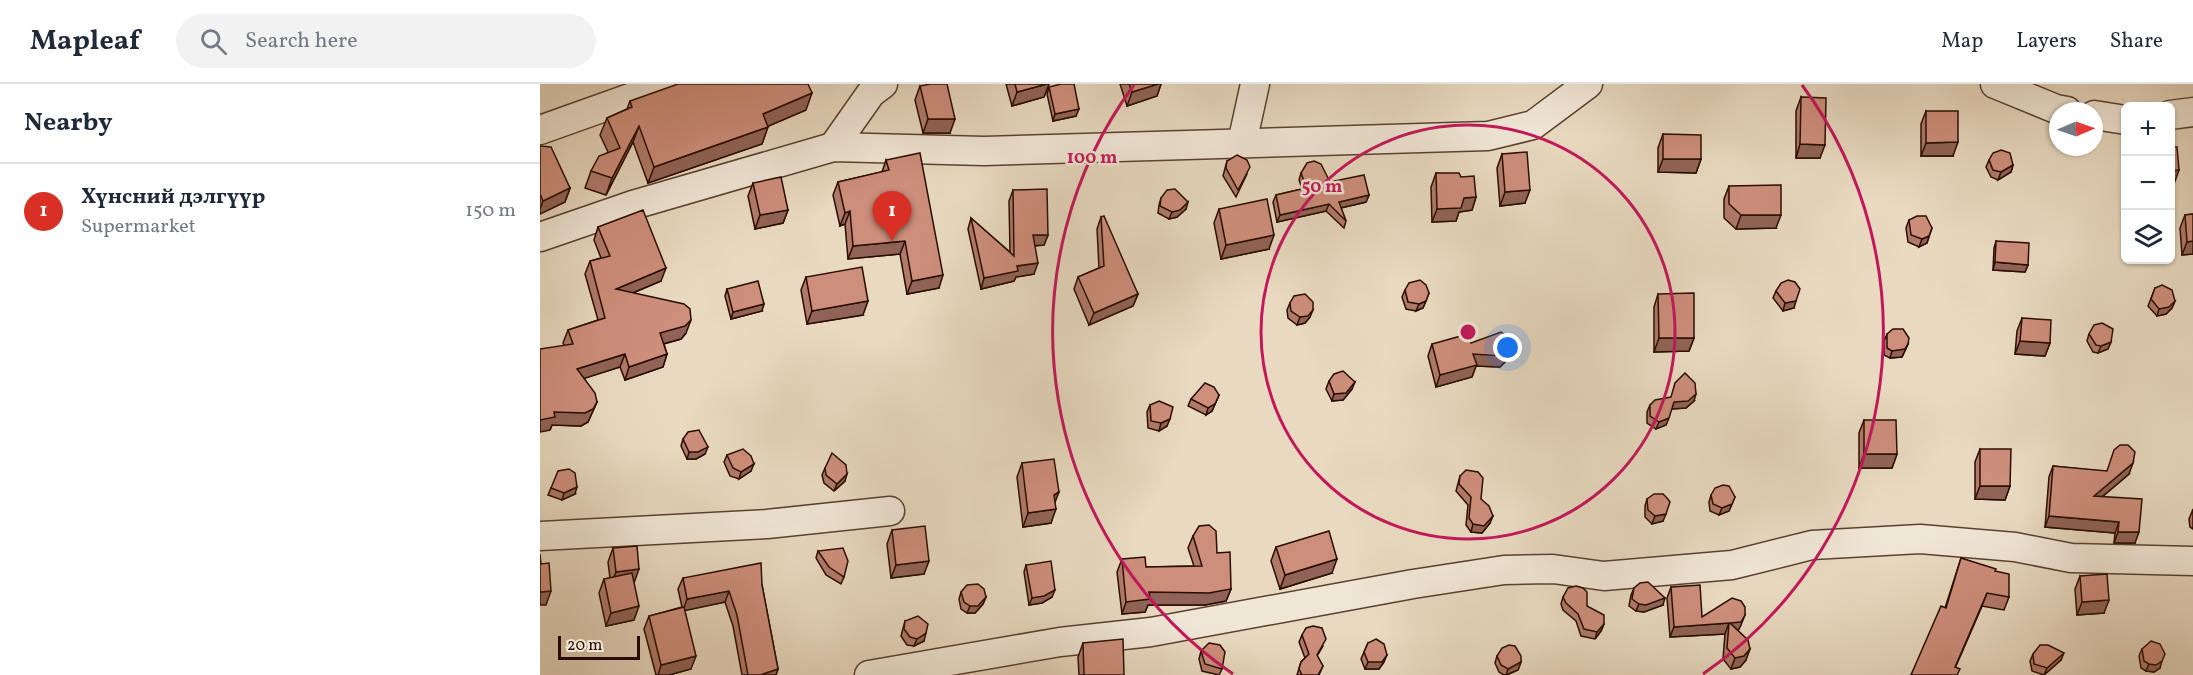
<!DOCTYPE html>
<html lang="en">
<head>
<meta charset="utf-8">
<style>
	body { margin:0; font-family:Vollkorn,serif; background:#f2f2f3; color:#1f2937 }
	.controls { position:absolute; right:18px; top:18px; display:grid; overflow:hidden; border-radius:9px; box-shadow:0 2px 4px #0004 }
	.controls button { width:54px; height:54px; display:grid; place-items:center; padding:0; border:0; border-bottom:2px solid #e0e1e3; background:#fff; color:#1f2937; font:30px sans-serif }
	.compass { position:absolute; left:1509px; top:18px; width:54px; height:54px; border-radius:50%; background:#fff; box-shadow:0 2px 4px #0004; rotate:88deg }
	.scale { position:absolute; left:18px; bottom:15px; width:82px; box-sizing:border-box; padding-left:6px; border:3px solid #2a0d00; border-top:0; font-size:16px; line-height:21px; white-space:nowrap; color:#2a0d00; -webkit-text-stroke:4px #f0e6d6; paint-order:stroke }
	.you { position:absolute; left:968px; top:264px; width:21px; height:21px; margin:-15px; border:4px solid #fff; border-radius:50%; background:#1a73e8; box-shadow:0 0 0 9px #1a73e833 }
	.badge { display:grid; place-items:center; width:39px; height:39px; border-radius:50%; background:#d93025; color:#fff; font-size:20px; font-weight:700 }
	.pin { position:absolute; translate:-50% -50px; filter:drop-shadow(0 2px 3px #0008) }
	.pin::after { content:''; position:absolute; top:32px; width:21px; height:18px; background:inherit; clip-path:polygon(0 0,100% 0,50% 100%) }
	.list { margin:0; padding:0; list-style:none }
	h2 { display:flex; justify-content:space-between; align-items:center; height:78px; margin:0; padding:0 24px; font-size:26px }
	h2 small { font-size:20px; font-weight:400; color:#747a83 }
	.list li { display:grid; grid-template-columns:39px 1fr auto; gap:18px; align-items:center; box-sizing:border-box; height:96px; padding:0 24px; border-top:2px solid #e0e1e3 }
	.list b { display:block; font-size:22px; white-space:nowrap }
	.list p { margin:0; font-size:20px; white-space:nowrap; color:#747a83 }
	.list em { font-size:20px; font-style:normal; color:#747a83 }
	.icon { flex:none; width:33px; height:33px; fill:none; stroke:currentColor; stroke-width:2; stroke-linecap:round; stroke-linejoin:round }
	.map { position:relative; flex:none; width:1653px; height:591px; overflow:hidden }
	header { display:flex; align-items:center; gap:36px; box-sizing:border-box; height:84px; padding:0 30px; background:#fff; border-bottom:2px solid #e0e1e3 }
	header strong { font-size:28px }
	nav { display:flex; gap:33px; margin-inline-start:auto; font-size:21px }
	.search { width:420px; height:54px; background:#f2f2f3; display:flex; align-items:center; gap:15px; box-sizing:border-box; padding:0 21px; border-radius:33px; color:#747a83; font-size:22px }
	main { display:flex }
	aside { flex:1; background:#fff }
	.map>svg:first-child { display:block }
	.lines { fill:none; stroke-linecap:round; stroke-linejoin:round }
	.street-casing { stroke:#5a4030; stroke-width:31 }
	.street { stroke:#f0e6d6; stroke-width:28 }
	.wall { fill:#b07a6a; stroke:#2a0d00; stroke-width:1.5 }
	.shaded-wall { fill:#906356; stroke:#2a0d00; stroke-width:1.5 }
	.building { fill:#cd8e7b; stroke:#2a0d00; stroke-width:1.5 }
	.ring { fill:none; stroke:#c2185b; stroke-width:3 }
	.centre { fill:#c2185b; stroke:#f0e6d6; stroke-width:3 }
	.ring-label { font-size:18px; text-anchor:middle; font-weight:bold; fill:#c2185b; stroke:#f0e6d6; stroke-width:5; stroke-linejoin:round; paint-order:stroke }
</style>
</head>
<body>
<header>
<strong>Mapleaf</strong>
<div class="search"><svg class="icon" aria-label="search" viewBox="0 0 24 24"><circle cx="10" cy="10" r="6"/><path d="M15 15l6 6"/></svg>Search here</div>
<nav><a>Map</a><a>Layers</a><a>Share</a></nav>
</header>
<main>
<aside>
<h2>Nearby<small></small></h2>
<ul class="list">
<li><span class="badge">1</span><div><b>Хүнсний дэлгүүр</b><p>Supermarket</p></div><em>150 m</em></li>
</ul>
</aside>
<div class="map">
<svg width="1653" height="591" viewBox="0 0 1653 591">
	<rect width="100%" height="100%" fill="#e8d9c0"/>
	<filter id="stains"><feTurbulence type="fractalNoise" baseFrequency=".00333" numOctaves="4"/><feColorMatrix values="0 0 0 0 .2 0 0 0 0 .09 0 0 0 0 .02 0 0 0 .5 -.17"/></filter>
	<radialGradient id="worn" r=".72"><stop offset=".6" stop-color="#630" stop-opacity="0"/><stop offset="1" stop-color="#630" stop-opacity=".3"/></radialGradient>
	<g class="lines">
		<defs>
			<g id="street">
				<polyline points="1455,0 1516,25 1527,27"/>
				<polyline points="1554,31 1586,36"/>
				<polyline points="1630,31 1653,28"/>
				<polyline points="0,46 129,0"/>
				<polyline points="702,59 715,0"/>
				<polyline points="293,63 331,9 343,0"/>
				<polyline points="0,153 93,121 293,63 444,67 948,52 993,41 1048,0"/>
				<polyline points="0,452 227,440 350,427"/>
				<polyline points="329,591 520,558 611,548 873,500 964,486 1013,485 1064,492 1192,481 1272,461 1380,455 1475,463 1531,474 1653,477"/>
			</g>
		</defs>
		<!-- street casing -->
		<use href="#street" class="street-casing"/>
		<!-- street -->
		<use href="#street" class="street"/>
	</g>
	<!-- wall -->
	<g class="wall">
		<polygon points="466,0 509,0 504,13 472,22"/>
		<polygon points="580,0 621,0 617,12 587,22"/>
		<polygon points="380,2 410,49 383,49 375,16"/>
		<polygon points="509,3 536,32 513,37 507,10"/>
		<polygon points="1261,13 1280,74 1256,74 1256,27"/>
		<polygon points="90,17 266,26 228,42 222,60 108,99 93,58 66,111 45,104 51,87 68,68 60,51 67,34 87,25"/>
		<polygon points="1386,27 1413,72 1381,72 1381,40"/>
		<polygon points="1123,50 1161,75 1156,89 1118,88 1118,64"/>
		<polygon points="0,62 30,104 25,118 0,130"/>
		<polygon points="962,70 985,119 960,122 957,84"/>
		<polygon points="346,76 399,204 367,210 360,170 308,175 305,140 300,142 293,111 298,98 342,88"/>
		<polygon points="1449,76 1473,81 1471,88 1458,96 1451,93 1446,83"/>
		<polygon points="687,77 707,90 696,113 683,92"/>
		<polygon points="761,89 829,111 826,118 801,124 806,137 804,144 786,127 737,138 733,118 736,111 762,105 759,96"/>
		<polygon points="896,89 921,93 936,113 932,126 919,128 916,137 892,138 891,103"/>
		<polygon points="213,99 248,126 243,139 215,145 208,112"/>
		<polygon points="1189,102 1236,144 1196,145 1184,134 1184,115"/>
		<polygon points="473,106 508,151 504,161 495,162 494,190 476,193 474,197 441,205 428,145 431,134 470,168 469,117"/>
		<polygon points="621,114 646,125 637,133 629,135 618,129 619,121"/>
		<polygon points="679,125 729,165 681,175 674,139"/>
		<polygon points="1653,130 1653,170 1642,171 1640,144 1645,131"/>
		<polygon points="561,133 598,210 593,222 549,241 534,205 538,193 559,184 557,145"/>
		<polygon points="1369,136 1392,144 1387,159 1379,163 1368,158 1366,144"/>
		<polygon points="58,143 121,197 93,209 146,249 141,255 124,260 127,270 123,283 85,296 80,283 44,294 57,318 48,338 41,342 12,341 10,346 24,261 23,259 28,246 58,236 45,190 50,177 61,174 54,156"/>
		<polygon points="1456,157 1488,181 1485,188 1453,186 1454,164"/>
		<polygon points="266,193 323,231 267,240 261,206"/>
		<polygon points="1615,204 1635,217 1632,224 1626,230 1617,232 1608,222"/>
		<polygon points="187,205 222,227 191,235 185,212"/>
		<polygon points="865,206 889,209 883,224 876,227 866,225 862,213"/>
		<polygon points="1236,207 1254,224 1243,227 1233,214"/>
		<polygon points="1118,210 1154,254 1149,267 1114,268 1114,223"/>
		<polygon points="750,219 770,233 765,239 757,241 748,234 747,226"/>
		<polygon points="1482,234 1510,259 1505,272 1475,270 1477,247"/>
		<polygon points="1347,250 1368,260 1362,273 1350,274 1344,271 1344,257"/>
		<polygon points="1549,250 1571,258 1568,265 1558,269 1553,268 1547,257"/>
		<polygon points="931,259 965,278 960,283 936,282 932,293 896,303 888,272 892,260"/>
		<polygon points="789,297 812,305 803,316 792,317 786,305"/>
		<polygon points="679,311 672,327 666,331 648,322 651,315"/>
		<polygon points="1154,317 1146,324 1131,325 1126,341 1116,345 1107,339 1107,328 1110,321"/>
		<polygon points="610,321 627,342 619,347 608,344 607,328"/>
		<polygon points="1324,336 1357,370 1352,384 1319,384 1319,349"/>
		<polygon points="143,355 165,370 156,375 147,375 141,362"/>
		<polygon points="1440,365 1470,402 1465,416 1435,415 1435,378"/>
		<polygon points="187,371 211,387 199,395 190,392 184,378"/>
		<polygon points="482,379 515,418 511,439 483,443 477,393"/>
		<polygon points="1513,382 1589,390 1562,413 1595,459 1574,459 1575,449 1505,443 1509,393"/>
		<polygon points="285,384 305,397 294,407 284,399 282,391"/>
		<polygon points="920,392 941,415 950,439 942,449 931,448 926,441 928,421 916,407"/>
		<polygon points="11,404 35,410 22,416 8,411"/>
		<polygon points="1171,411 1195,413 1189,427 1179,431 1170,427 1169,418"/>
		<polygon points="1107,415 1123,437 1112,440 1105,433 1105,422"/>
		<polygon points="1653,425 1653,445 1650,443 1649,435"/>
		<polygon points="352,446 384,490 351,494 347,460"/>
		<polygon points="653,452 677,469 691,505 686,517 665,521 608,521 605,528 582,530 577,488 582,475 606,483 654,482 648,464"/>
		<polygon points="736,463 792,489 740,505 731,477"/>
		<polygon points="73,464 94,499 94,536 66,542 59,509 64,495 70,494 68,478"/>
		<polygon points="278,467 304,493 301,500 286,491 276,474"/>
		<polygon points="1421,474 1455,487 1469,513 1464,526 1442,522 1415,584 1371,591 1405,524"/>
		<polygon points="486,481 512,513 502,519 489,521 484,488"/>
		<polygon points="1540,492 1564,529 1537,531 1535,505"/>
		<polygon points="143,494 222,501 238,585 236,591 202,591 193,542 185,518 145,526 151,585 129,591 116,591 104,545 109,532 142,523 138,505"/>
		<polygon points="1131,503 1162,533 1201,541 1198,546 1206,576 1200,583 1191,585 1183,575 1185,550 1130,553 1127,514"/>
		<polygon points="1094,504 1123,521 1104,528 1096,527 1089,522 1091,511"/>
		<polygon points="421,508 446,513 443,520 435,529 427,529 421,525 419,515"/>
		<polygon points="1023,513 1047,522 1064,540 1061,547 1055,555 1041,552 1036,537 1023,526 1021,520"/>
		<polygon points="365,537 384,557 374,562 367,561 361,552"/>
		<polygon points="762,551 783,562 777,572 783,582 779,591 757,591 761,578 765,574 759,558"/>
		<polygon points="543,559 584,591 539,591 538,573"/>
		<polygon points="828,559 844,578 839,585 825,585 821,575"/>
		<polygon points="1602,565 1620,584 1614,588 1606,587 1601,584 1599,572"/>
		<polygon points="661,567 682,585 679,591 662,587 659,575"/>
		<polygon points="1493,570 1521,576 1504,591 1492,587 1490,577"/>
		<polygon points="957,572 981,578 978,586 967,591 964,591 959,588 955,579"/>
	</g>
	<!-- shaded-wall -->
	<g class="shaded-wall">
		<polygon points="507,0 509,0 504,13 472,22 477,8"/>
		<polygon points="618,0 621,0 617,12 587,22 592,8"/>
		<polygon points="272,9 266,26 217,47 223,30"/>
		<polygon points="539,25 536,32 513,37 515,30"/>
		<polygon points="388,35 415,35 410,49 383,49"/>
		<polygon points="99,42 93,58 66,111 72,94"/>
		<polygon points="228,43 222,60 108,99 114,83"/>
		<polygon points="1418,58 1413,72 1381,72 1386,59"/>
		<polygon points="1260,60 1285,61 1280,74 1256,74"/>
		<polygon points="1123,75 1161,75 1156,89 1118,88"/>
		<polygon points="1473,81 1471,88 1458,96 1461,88"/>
		<polygon points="1639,86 1634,100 1630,100 1630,87"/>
		<polygon points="30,104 25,118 0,130 0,125 3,117"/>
		<polygon points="990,106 985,119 960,122 965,108"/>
		<polygon points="829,111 826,118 796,125 799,118"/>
		<polygon points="936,113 932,126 919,128 916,137 892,138 897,125 924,114"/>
		<polygon points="648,118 646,125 637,133 629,135 632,128"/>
		<polygon points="789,120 786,127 737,138 740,131"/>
		<polygon points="248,126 243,139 215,145 220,131"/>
		<polygon points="310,127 305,140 300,142 305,129"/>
		<polygon points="1201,131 1241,131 1236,144 1196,145"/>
		<polygon points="493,151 508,151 504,161 489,162"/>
		<polygon points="734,151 729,165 681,175 686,161"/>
		<polygon points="1389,152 1387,159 1379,163 1382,155"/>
		<polygon points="365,157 360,170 308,175 313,162"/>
		<polygon points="1653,157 1653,170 1642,171 1647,158"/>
		<polygon points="1455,178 1488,181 1485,188 1453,186"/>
		<polygon points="498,179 494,190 476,193 474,197 441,205 444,194 477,182"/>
		<polygon points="126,184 121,197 71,218 76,205"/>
		<polygon points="403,191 399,204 367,210 372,197"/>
		<polygon points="598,210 593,222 549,241 554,229"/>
		<polygon points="328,217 323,231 267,240 272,227"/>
		<polygon points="886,217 883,224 876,227 879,220"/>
		<polygon points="1256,217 1254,224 1243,227 1245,219"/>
		<polygon points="1635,217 1632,224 1626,230 1617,232 1619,225"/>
		<polygon points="224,220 222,227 191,235 193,228"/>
		<polygon points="773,226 770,233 765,239 757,241 760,233"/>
		<polygon points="151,236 146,249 141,255 115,262 120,249"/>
		<polygon points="1119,254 1154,254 1149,267 1114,268"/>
		<polygon points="1480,257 1510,259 1505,272 1475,270"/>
		<polygon points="1571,258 1568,265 1558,269 1561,262"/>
		<polygon points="1368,260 1362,273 1350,274 1352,267"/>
		<polygon points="970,266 965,278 960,283 936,282 932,293 896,303 900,291 933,270"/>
		<polygon points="85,270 80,283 33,298 37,285"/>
		<polygon points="127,270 123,283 85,296 89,283"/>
		<polygon points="815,298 812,305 803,316 792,317 794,310"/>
		<polygon points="1156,310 1154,317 1146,324 1131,325 1134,318"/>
		<polygon points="679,311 672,327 666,331 668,324"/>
		<polygon points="57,318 48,338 41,342 12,341 10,346 0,348 0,336 14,328"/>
		<polygon points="1129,334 1126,341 1116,345 1119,338"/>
		<polygon points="630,335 627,342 619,347 621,339"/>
		<polygon points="168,363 165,370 156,375 147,375 149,368"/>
		<polygon points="1324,370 1357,370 1352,384 1319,384"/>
		<polygon points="1593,379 1589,390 1550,423 1554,412"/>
		<polygon points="214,380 211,387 199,395 201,388"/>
		<polygon points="307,390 305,397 294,407 297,400"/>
		<polygon points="1440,402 1470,402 1465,416 1435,415"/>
		<polygon points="37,403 35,410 22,416 24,409"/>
		<polygon points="519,408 514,421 514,411"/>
		<polygon points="1192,420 1189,427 1179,431 1182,424"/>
		<polygon points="516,425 511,439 483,443 488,429"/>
		<polygon points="1126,430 1123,437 1112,440 1115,432"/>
		<polygon points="953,432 950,439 942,449 931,448 933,440"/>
		<polygon points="1509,432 1579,438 1575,449 1505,443"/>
		<polygon points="1578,448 1599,448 1595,459 1574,459"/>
		<polygon points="797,475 792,489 740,505 745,491"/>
		<polygon points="389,477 384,490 351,494 356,481"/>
		<polygon points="99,485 94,499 71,501 76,488"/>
		<polygon points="691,505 686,517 665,521 608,521 605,528 582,530 586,518 609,508"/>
		<polygon points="515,506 512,513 502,519 489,521 492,514"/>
		<polygon points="11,507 6,521 0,521 0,508"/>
		<polygon points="189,507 185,518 143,527 147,515"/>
		<polygon points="1447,509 1442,522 1412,591"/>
		<polygon points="446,513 443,520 435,529 427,529 430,522"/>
		<polygon points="1125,514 1123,521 1104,528 1096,527 1099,520"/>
		<polygon points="1569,516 1564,529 1537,531 1542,518"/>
		<polygon points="99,522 94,536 66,542 71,529"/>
		<polygon points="1205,531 1201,541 1197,549 1190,539"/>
		<polygon points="1189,539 1185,550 1130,553 1134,543"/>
		<polygon points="1064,540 1061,547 1055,555 1057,548"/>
		<polygon points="386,549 384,557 374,562 377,555"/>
		<polygon points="1210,565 1206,576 1200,583 1191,585 1195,574"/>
		<polygon points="1524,569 1521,576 1504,591 1507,584"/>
		<polygon points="847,571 844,578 839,585 825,585 828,578"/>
		<polygon points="156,572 151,585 129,591 118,591 121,581"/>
		<polygon points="1622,577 1620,584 1614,588 1606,587 1609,580"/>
		<polygon points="981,578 978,586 966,591 968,585"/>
		<polygon points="238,585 236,591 220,591"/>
	</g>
	<!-- building -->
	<g class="building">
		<polygon points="138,0 268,0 272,9 223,30 228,43 114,83 99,42 72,94 51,87 59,72 80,64 67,34 92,23 90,17"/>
		<polygon points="390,0 407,0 415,35 388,35 380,2"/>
		<polygon points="475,0 507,0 477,8"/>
		<polygon points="521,0 534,0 539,25 515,30 509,3"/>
		<polygon points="589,0 618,0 592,8"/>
		<polygon points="1261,13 1286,14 1285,61 1260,60"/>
		<polygon points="1386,27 1418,27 1418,58 1386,59"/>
		<polygon points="1123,50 1161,51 1161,75 1123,75"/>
		<polygon points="0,62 11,63 30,104 3,117 1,112 0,113"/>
		<polygon points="1630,63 1637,63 1639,86 1630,87"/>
		<polygon points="1461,66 1470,69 1473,81 1461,88 1453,86 1449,76 1453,69"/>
		<polygon points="987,68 990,106 965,108 962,70"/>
		<polygon points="380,69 403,191 372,197 365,157 313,162 310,127 305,129 298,98 349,86 346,76"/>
		<polygon points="697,71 707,76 710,83 698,106 686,84 687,77"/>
		<polygon points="774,77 781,80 790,98 824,91 829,111 799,118 806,137 789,120 740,131 736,111 770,103 764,97 761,89 767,79"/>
		<polygon points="896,89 919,89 921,93 934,92 936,113 924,114 921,124 897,125"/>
		<polygon points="241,93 248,126 220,131 213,99"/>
		<polygon points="1241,101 1241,131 1201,131 1189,120 1189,102"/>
		<polygon points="507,105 508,151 493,151 498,179 477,182 478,187 444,194 431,134 474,172 473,106"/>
		<polygon points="635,105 648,118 640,126 632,128 620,122 621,114 627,106"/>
		<polygon points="727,115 734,151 686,161 679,125"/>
		<polygon points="103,126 126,184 76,205 144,220 150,225 151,236 145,242 120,249 127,270 89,283 85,270 37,285 55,309 57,318 53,325 45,329 14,328 15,333 0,336 0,265 33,260 28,246 65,234 50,177 70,172 58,143"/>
		<polygon points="1653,130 1653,157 1647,158 1645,131"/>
		<polygon points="564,132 598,210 554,229 538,193 564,182 561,133"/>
		<polygon points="1377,132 1386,132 1392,144 1389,152 1382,155 1371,151 1369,136"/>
		<polygon points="1456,157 1489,159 1488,181 1455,178"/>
		<polygon points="322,183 328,217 272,227 266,193"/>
		<polygon points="880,196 886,201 889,209 886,217 879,220 868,218 865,206 869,199"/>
		<polygon points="1248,196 1255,198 1260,205 1256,217 1245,219 1236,207 1241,199"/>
		<polygon points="218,197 224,220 193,228 187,205"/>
		<polygon points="1622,201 1632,206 1635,217 1629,223 1619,225 1611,215 1615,204"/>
		<polygon points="1154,209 1154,254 1119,254 1118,210"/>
		<polygon points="765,210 773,218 773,226 768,232 760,233 751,227 750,219 754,212"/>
		<polygon points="1482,234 1511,236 1510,259 1480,257"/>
		<polygon points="1562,239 1573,245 1571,258 1561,262 1556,261 1549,250 1554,241"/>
		<polygon points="1353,245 1363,245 1369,254 1368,260 1365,265 1352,267 1347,264 1347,250"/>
		<polygon points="961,248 967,252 971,259 970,266 964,272 933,270 937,281 900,291 892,260 928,250 931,259"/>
		<polygon points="803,287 815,298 806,309 794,310 789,297 794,290"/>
		<polygon points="1145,289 1155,299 1156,310 1148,317 1134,318 1129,334 1119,338 1110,332 1110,321 1115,316 1131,313 1135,299"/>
		<polygon points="665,299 674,303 679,311 675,320 668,324 651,315"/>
		<polygon points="619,317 633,323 630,335 621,339 611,337 610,321"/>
		<polygon points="1324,336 1356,336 1357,370 1324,370"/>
		<polygon points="159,346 168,363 158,368 149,368 143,355 148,348"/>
		<polygon points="1580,361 1588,361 1595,368 1593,379 1554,412 1602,415 1599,448 1578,448 1579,438 1509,432 1513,382 1567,387 1574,366"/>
		<polygon points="203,365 211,372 214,380 201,388 193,384 187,371"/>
		<polygon points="1440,365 1471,365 1470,402 1440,402"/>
		<polygon points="292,369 306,381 307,390 297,400 286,391 285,384"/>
		<polygon points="514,375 519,408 514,411 516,425 488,429 482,379"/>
		<polygon points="29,385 35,389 37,403 24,409 11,404 18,387"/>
		<polygon points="926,386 938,388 943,394 941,415 949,422 953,432 944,442 933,440 929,434 931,413 919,400 920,392"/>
		<polygon points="1183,401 1189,402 1195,413 1192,420 1182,424 1173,420 1171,411 1175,404"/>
		<polygon points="1114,410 1123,410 1127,414 1130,418 1126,430 1115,432 1108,426 1107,415"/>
		<polygon points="669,441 676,447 677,469 690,468 691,505 669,509 609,508 610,515 586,518 582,475 605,473 606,483 662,482 653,452 659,442"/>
		<polygon points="385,442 389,477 356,481 352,446"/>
		<polygon points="789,447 797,475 745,491 736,463"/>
		<polygon points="97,462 99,485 76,488 73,464"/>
		<polygon points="303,464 308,477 304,493 289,483 278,467"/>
		<polygon points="0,470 1,480 9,479 11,507 0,508"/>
		<polygon points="1421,474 1456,485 1455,487 1469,490 1469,513 1447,509 1415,583 1420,585 1417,591 1371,591 1401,522 1406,524"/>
		<polygon points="511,477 515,506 504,512 492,514 486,481"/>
		<polygon points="221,479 222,501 238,585 220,591 208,591 197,531 189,507 147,515 143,494"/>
		<polygon points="92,489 99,522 71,529 64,495"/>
		<polygon points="1567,490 1569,516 1542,518 1540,492"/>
		<polygon points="1108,498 1125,514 1106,521 1099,520 1092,515 1094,504 1100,499"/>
		<polygon points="438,500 444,505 446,513 438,522 430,522 424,518 421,508 427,501"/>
		<polygon points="1160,501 1162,533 1192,514 1201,517 1205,523 1205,531 1201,538 1190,539 1208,556 1210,565 1204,572 1195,574 1187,564 1189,539 1134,543 1131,503"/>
		<polygon points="1036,502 1043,504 1047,508 1047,522 1064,531 1064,540 1057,548 1044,545 1038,530 1026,519 1023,513 1028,504"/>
		<polygon points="144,523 156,572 121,581 109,532"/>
		<polygon points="378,532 388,540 386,549 377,555 370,553 364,545 365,537"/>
		<polygon points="773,542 782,544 786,555 777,571 783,582 778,591 762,591 759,585 761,578 769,570 762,551 766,544"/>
		<polygon points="583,555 584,591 544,591 543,559"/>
		<polygon points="836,555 844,560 847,571 842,578 828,578 824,568 828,559"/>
		<polygon points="1611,557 1620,560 1625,570 1622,577 1616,581 1609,580 1604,577 1602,565"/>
		<polygon points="669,559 680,561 685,568 682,585 665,580 661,567"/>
		<polygon points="969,561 975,562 981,572 981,578 968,585 961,581 957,572 962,564"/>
		<polygon points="1500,561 1508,561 1524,569 1507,584 1494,580 1493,570"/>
	</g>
	<!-- distance rings -->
	<g class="ring">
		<circle cx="928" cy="248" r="207"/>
		<path d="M693 590A415 415 0 0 1 594 1M1262 1A415 415 0 0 1 1163 590"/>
	</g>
	<circle cx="928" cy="248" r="9" class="centre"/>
	<g class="ring-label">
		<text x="552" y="79">100 m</text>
		<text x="782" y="108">50 m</text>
	</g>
	<rect width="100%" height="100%" filter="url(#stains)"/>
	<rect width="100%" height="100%" fill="url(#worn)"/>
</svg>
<div class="controls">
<button>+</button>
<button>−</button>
<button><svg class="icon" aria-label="layers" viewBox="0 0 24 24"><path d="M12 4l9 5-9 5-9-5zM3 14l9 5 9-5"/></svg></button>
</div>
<svg class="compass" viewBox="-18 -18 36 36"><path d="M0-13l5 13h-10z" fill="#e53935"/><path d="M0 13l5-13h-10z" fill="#747a83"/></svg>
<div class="scale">20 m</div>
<div class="you"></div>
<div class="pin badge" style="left:352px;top:157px">1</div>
</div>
</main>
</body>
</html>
